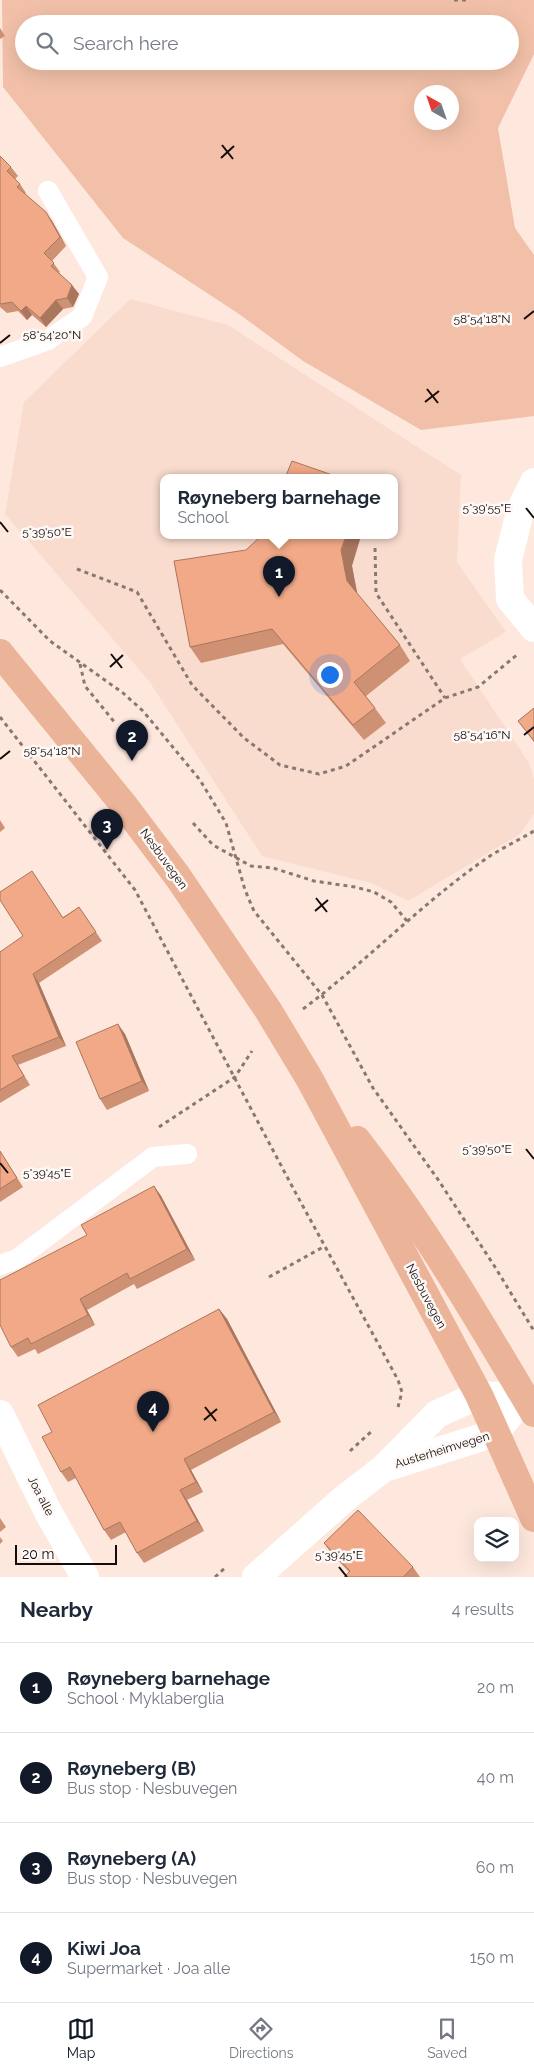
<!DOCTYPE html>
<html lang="en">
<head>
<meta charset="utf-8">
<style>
	body { margin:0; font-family:Raleway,sans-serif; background:#f6f6f7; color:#1f2937 }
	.controls { position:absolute; right:15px; bottom:15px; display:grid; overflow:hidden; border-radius:10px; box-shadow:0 5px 20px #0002 }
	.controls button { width:45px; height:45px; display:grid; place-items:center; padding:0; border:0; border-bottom:1px solid #e0e1e3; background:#fff; color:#1f2937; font:25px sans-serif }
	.compass { position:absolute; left:414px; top:85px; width:45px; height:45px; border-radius:50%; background:#fff; box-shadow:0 5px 20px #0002; rotate:320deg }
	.scale { position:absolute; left:15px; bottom:12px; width:102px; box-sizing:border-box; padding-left:5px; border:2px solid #130c09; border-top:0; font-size:14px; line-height:18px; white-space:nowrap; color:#130c09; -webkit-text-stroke:4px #fef9f7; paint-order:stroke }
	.you { position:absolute; left:329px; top:674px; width:18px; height:18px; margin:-12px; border:4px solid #fff; border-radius:50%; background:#1a73e8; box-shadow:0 0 0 8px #1a73e833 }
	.badge { display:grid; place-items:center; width:32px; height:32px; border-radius:50%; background:#111827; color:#fff; font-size:16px; font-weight:700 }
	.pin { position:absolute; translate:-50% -41px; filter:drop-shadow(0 1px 2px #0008) }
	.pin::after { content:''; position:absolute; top:26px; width:18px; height:15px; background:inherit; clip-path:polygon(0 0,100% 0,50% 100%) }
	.popup { position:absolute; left:160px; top:474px; width:238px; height:65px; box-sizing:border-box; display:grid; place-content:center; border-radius:10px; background:#fff; filter:drop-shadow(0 1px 4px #0005); font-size:16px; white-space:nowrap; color:#747a83 }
	.popup b { font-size:19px; color:#1f2937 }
	.popup::after { content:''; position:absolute; left:50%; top:100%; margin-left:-10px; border:10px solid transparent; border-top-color:#fff }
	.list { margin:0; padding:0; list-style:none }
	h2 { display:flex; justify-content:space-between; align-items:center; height:65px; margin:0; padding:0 20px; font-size:21px }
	h2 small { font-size:16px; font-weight:400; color:#747a83 }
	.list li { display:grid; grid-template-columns:32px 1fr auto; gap:15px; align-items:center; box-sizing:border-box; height:90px; padding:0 20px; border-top:1px solid #e0e1e3 }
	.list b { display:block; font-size:19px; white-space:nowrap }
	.list p { margin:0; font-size:16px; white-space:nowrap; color:#747a83 }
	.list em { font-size:16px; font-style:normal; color:#747a83 }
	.icon { flex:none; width:28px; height:28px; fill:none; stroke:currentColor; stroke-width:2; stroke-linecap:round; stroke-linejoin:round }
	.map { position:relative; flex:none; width:534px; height:1577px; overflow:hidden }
	.search { position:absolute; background:#fff; box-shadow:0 5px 20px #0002; left:15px; right:15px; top:15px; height:55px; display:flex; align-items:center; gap:12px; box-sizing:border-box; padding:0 18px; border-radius:28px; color:#747a83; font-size:19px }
	.sheet { height:425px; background:#fff }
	nav { display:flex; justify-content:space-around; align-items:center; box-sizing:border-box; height:70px; border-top:1px solid #e0e1e3; background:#fff; font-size:14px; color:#747a83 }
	nav a { display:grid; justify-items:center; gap:2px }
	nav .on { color:#111827 }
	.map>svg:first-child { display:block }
	.built { fill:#f9dcce; fill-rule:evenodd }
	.green { fill:#f2c0a8; fill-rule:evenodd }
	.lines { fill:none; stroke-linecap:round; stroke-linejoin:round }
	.path { stroke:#877872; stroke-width:3; stroke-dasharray:4 4; stroke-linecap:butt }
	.service { stroke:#fff; stroke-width:20 }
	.minor { stroke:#fff; stroke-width:28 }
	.primary { stroke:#ebb397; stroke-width:28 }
	.wall { fill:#cf9174 }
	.shaded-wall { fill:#a9765e }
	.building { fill:#f1a987; stroke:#a9765e }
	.ticks { fill:none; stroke:#130c09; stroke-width:2 }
	.labels { text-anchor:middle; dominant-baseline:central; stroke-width:5; stroke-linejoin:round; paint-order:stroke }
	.street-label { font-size:12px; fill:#130c09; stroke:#fef9f7 }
	.ticks-label { font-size:12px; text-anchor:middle; fill:#130c09; stroke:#fef9f7; stroke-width:5; stroke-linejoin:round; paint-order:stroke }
</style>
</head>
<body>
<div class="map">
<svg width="534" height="1577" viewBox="0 0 534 1577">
	<rect width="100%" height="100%" fill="#fee8de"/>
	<!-- built -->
	<path class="built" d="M130,299L228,325L461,475L457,562L506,632L460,659L529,763L534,779V814L520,834L408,901L371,883L262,856L149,681L5,514L24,402ZM164,478H394V536H164Z"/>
	<!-- green -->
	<path class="green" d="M2,0H534V54L498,128L515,228L534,255V416L421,430L303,361L239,314L123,238L3,87ZM24,24H510V61H24ZM422,92H452V122H422Z"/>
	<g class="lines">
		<!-- path -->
		<g class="path">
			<polyline points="454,0 470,0"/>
			<polyline points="375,548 376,593 445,698"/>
			<polyline points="77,569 137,592 192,685 244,738 280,765 319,774 346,766 445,698 478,687 518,654"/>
			<polyline points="0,590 50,641 123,693 143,711 200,780 226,823 245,890 254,911 322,995 373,1088 439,1181 495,1267 534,1331"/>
			<polyline points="80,664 85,686 116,724"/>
			<polyline points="0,717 135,890 293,1188 398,1380 402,1392 398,1407"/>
			<polyline points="193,823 213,845 251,866 273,868 314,881 355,887 374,892 391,902 407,921"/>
			<path d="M303,1009C367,961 422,903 487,858C502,848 519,840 534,831"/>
			<polyline points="159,1127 235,1077 252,1051"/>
			<polyline points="269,1277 325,1246"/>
			<polyline points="350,1451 373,1430"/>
			<polyline points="215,1577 225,1568"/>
		</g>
		<!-- service -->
		<g class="service">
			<polyline points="0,357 48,340 82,317 98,277 48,191"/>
			<polyline points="0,1265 17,1259 153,1157 187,1154"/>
		</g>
		<!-- minor -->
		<g class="minor">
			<polyline points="534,482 521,508 508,560 510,599 534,628"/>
			<polyline points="0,1414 48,1512 85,1577"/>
			<polyline points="388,1467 495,1433 524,1397"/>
			<polyline points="256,1577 345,1498 384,1468 437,1414 479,1395 524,1397"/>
		</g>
		<!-- primary -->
		<g class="primary">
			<polyline points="0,653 123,804 178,877 268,1010 309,1078 479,1395 534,1518"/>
			<path d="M357,1140C424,1226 479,1320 534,1413"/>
		</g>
	</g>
	<!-- wall -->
	<g class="wall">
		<polygon points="0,28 5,36 0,39"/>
		<polygon points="0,156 11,167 18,176 15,179 20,184 26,193 25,194 52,221 66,246 52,261 60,272 59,273 79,294 73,307 63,309 46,327 32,315 27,320 18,311 7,313 0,307"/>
		<polygon points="246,550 352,566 357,594 400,645 410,661 366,696 386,723 364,740 283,644 201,663 190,647"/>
		<polygon points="534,708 534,742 518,721"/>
		<polygon points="0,820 5,828 0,832"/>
		<polygon points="79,907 102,941 39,983 66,1046 18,1065 30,1085 0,1103 0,952 63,917"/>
		<polygon points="125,1034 149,1091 107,1110 100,1099"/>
		<polygon points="0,1151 23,1187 0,1202"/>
		<polygon points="154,1186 161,1196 195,1260 137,1289 134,1284 87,1310 95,1325 38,1354 35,1349 18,1357 11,1347 87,1235"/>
		<polygon points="219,1309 227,1319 281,1422 191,1470 203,1492 187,1500 204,1531 144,1563 137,1553 126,1532 111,1540 104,1530 76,1478 68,1482 61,1472 52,1432"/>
		<polygon points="0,1518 6,1527 0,1532"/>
		<polygon points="0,1537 3,1541 0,1544"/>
		<polygon points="324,1543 413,1567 420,1577 344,1577 349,1572 331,1553"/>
	</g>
	<!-- shaded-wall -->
	<g class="shaded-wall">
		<polygon points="46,212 52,221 66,246 60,237"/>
		<polygon points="72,285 79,294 73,307 67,298"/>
		<polygon points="56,300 63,309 46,327 40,318"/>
		<polygon points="26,306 32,315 27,320 21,311"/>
		<polygon points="346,536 361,536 352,566 358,597 347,581 341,550"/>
		<polygon points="33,974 39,983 66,1046 59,1037"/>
		<polygon points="118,1024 125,1034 149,1091 142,1081"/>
		<polygon points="154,1186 161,1196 195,1260 187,1249"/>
		<polygon points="80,1299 87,1310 95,1325 88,1315"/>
		<polygon points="219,1309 227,1319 281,1422 274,1412"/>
		<polygon points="184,1459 191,1470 203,1492 196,1482"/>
		<polygon points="180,1490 187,1500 204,1531 197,1521"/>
	</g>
	<!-- building -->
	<g class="building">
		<polygon points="0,156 11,167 7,171 20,184 17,187 46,212 60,237 44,253 54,263 51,266 72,285 67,298 56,300 40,318 26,306 21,311 12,302 1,304 0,303"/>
		<polygon points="292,461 341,478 285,478"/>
		<polygon points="261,536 346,536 341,550 347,581 400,645 354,682 375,708 353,725 272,629 190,647 174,561 246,550"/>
		<polygon points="534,708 534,741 518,721"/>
		<polygon points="32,871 63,918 79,907 96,932 33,974 59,1037 12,1056 24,1076 0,1090 0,952 23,936 0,900 0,892"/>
		<polygon points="118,1024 142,1081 100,1099 76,1042"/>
		<polygon points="0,1151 17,1178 0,1189"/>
		<polygon points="154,1186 187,1249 130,1279 127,1273 80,1299 88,1315 31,1344 28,1338 11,1347 0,1325 0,1280 87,1235 81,1225"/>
		<polygon points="219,1309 274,1412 184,1459 196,1482 180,1490 197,1521 137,1553 120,1522 104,1530 70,1467 61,1472 42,1437 52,1432 38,1405"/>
		<polygon points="358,1510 413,1567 403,1577 344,1577 350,1571 324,1543"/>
	</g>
	<!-- ticks -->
	<path class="ticks" d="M222,145L233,159M221,158L234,146M524,319L534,311M0,343L10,335M427,389L438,403M425,402L439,391M526,508L534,518M0,522L8,532M111,654L122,668M110,667L123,655M524,735L534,727M0,759L10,751M316,898L327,912M315,911L328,900M526,1149L534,1159M0,1163L8,1173M205,1407L216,1421M204,1420L217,1409M339,1567L347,1577"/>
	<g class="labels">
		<!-- street labels -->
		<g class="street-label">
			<text transform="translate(164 859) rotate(54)">Nesbuvegen</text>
			<text transform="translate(426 1296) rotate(62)">Nesbuvegen</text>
			<text transform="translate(442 1450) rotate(-17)">Austerheimvegen</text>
			<text transform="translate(41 1496) rotate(63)">Joa alle</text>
		</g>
	</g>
	<g class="ticks-label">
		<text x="482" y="323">58°54'18"N</text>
		<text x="52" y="339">58°54'20"N</text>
		<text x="487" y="512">5°39'55"E</text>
		<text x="47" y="536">5°39'50"E</text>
		<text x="482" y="739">58°54'16"N</text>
		<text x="52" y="755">58°54'18"N</text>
		<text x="487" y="1153">5°39'50"E</text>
		<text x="47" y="1177">5°39'45"E</text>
		<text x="339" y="1559">5°39'45"E</text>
	</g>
</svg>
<div class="controls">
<button><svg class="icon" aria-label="layers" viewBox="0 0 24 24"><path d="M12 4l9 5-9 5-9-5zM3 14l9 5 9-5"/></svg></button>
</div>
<svg class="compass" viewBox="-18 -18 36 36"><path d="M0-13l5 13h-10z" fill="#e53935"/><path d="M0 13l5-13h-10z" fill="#747a83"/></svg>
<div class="scale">20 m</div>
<div class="you"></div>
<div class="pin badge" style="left:279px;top:597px">1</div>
<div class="popup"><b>Røyneberg barnehage</b>School</div>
<div class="pin badge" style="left:132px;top:761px">2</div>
<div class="pin badge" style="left:107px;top:850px">3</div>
<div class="pin badge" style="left:153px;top:1432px">4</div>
<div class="search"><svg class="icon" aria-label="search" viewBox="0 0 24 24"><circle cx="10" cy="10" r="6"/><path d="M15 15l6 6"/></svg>Search here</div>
</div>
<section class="sheet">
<h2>Nearby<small>4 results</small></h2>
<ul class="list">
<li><span class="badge">1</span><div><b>Røyneberg barnehage</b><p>School · Myklaberglia</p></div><em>20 m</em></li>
<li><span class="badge">2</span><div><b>Røyneberg (B)</b><p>Bus stop · Nesbuvegen</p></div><em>40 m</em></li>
<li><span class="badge">3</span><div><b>Røyneberg (A)</b><p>Bus stop · Nesbuvegen</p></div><em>60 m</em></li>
<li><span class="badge">4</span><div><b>Kiwi Joa</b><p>Supermarket · Joa alle</p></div><em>150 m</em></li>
</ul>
</section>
<nav>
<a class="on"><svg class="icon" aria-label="map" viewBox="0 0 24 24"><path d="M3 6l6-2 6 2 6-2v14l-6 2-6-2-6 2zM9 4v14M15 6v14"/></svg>Map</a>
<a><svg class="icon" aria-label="directions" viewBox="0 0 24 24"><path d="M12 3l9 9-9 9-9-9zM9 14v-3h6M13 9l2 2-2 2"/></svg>Directions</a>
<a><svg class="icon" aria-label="saved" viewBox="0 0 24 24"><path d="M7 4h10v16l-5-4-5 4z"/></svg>Saved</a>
</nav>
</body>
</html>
